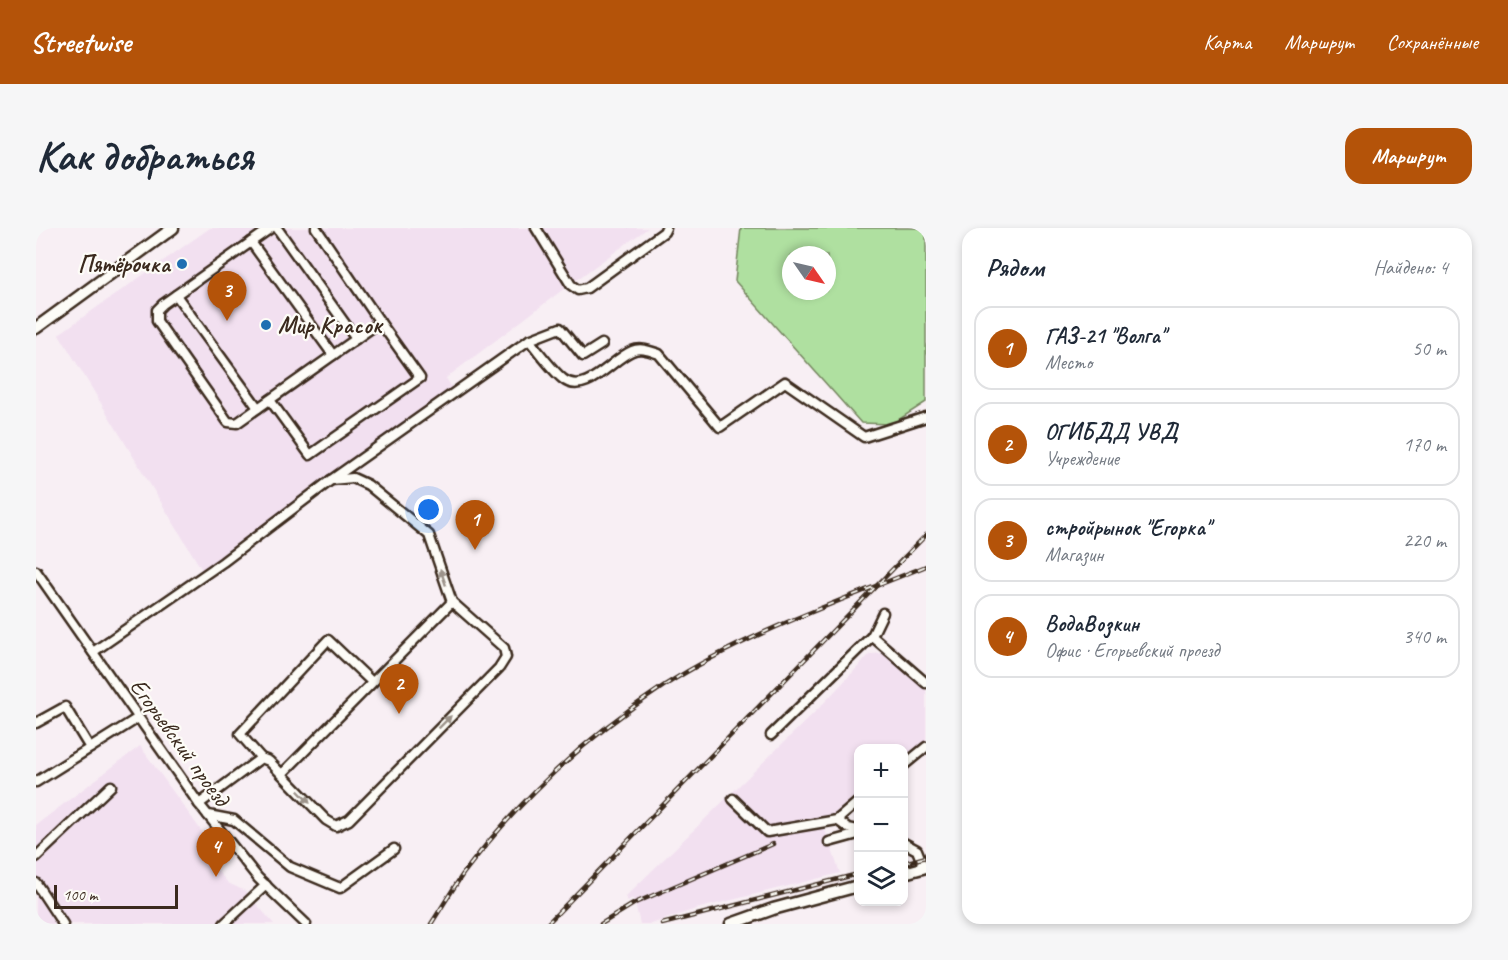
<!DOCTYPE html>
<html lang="ru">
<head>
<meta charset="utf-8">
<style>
	body { margin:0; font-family:Caveat,sans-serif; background:#f6f6f7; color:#1f2937 }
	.controls { position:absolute; right:18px; bottom:18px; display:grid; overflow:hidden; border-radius:12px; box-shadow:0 3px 9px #0003 }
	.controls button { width:54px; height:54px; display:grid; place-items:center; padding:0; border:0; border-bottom:2px solid #e0e1e3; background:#fff; color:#1f2937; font:30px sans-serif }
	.compass { position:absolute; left:746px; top:18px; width:54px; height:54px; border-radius:50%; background:#fff; box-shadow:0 3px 9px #0003; rotate:124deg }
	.scale { position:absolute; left:18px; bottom:15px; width:124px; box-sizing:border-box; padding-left:6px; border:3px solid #3b2a1e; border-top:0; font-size:16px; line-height:21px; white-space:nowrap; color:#3b2a1e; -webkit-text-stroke:4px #fdfcf7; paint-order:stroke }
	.you { position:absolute; left:393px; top:282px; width:21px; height:21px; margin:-15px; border:4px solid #fff; border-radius:50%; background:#1a73e8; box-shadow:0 0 0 9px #1a73e833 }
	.badge { display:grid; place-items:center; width:39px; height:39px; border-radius:50%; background:#b45309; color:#fff; font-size:20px; font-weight:700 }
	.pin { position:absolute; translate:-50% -50px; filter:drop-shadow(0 2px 3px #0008) }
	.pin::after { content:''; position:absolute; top:32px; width:21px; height:18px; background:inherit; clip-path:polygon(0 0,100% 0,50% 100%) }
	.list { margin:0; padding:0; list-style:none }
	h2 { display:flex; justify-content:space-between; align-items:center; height:78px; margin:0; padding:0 24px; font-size:26px }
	h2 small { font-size:20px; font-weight:400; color:#747a83 }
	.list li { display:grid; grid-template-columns:39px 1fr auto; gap:18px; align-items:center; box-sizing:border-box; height:84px; margin:0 12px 12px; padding:0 12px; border:2px solid #e0e1e3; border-radius:18px }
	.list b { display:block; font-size:22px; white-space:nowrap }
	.list p { margin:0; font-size:20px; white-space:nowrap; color:#747a83 }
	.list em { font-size:20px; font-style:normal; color:#747a83 }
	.icon { flex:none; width:33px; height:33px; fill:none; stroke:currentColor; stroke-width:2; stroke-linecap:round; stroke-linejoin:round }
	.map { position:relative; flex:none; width:890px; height:696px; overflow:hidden; border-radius:18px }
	header { display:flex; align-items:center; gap:36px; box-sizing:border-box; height:84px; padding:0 30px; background:#b45309; color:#fff }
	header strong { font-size:28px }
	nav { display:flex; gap:33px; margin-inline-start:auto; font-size:21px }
	.intro { display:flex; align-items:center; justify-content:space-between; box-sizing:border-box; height:144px; padding:0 36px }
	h1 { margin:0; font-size:42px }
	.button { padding:15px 27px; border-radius:18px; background:#b45309; color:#fff; font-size:21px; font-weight:700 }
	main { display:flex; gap:36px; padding:0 36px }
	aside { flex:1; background:#fff; border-radius:18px; box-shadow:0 3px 9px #0003 }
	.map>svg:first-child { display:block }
	.built { fill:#f2e0f0 }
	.green { fill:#afe0a0; stroke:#75855f; stroke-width:1.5; fill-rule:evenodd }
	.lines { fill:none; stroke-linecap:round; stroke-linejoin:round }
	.minor-casing { stroke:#3b2a1e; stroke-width:13 }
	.major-casing { stroke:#3b2a1e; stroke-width:15 }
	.minor { stroke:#fdfcf7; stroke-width:8 }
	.major { stroke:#fdfcf7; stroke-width:10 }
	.rail-casing { stroke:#3b2a1e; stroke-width:4.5 }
	.rail { stroke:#fdfcf7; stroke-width:2; stroke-dasharray:7; stroke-linecap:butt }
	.oneway { fill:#9c938a }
	.poi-dot { fill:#1f6fb2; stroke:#fdfcf7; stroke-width:2 }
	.labels { text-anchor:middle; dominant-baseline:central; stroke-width:4.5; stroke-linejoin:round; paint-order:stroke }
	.poi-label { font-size:24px; font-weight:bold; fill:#3b2a1e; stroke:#fdfcf7; text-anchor:end }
	.street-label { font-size:24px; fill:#3b2a1e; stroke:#fdfcf7 }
</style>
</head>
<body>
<header>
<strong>Streetwise</strong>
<nav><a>Карта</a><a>Маршрут</a><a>Сохранённые</a></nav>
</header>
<div class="intro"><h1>Как добраться</h1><a class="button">Маршрут</a></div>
<main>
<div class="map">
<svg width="890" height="696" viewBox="0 0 890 696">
	<rect width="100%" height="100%" fill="#f8eff4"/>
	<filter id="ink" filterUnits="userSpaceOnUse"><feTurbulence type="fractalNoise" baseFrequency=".0167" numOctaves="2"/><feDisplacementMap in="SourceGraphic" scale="12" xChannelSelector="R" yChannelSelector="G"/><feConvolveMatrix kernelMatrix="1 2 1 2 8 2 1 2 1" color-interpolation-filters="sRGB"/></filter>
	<g filter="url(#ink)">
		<!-- built -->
		<g class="built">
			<polygon points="174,0 612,0 525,63 410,150 418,163 219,302 166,342 23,106"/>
			<polygon points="850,425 890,460 890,513 868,531 868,520 822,520 822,567 787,596 804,645 660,681 615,696 604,696 599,675 596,670 592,673 589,669 784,479 834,426"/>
			<polygon points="104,518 172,612 172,632 192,655 209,663 238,696 0,696 0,597"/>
		</g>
		<!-- green -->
		<path class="green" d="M705,0H890V174L856,196L825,195L699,53ZM755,27H791V63H755Z"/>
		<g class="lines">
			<defs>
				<g id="minor">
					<polyline points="235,0 127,76 121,82 121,93 192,194 201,195 344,94 280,0"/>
					<polyline points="241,0 320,111"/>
					<polyline points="500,0 535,57 542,62 551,60 628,4 630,0"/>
					<polyline points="215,14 297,127"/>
					<polyline points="140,67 222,180"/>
					<path d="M493,112C504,125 515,141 527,151C549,169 576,131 596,123C605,119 614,123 623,126L684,199L749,154L828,209L890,189"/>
					<polyline points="234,172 274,227 384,150 344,94"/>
					<polyline points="295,252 317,250 332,257 393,307 416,374 468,420 470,429 463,440 313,592 300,598 290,592 233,533 225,530 204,506 292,412 336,454"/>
					<polyline points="0,343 163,576 222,650 270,696"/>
					<polyline points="836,408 847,385"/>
					<polyline points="57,424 187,334 295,252 493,112 524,100 547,128 566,116"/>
					<polyline points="0,495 29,479 54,520"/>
					<polyline points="735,507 836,408 890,455"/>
					<polyline points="868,537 890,519"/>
					<polyline points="246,546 416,374"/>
					<polyline points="0,554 102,490"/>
					<polyline points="697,571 731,604 801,592 812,600 822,602"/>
					<polyline points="163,576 225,530"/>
					<polyline points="172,587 198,592 254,639 304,660 358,621"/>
					<polyline points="801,592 822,574"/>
					<polyline points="793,614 822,606"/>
					<polyline points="868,615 881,622 888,640"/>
					<polyline points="0,629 75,558"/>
					<polyline points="0,655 27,696"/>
					<polyline points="188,696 230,657"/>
				</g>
				<g id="major">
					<polyline points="0,100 137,0"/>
					<polyline points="868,645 890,639"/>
					<polyline points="695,696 737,681 822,658"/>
				</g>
			</defs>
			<!-- minor casing -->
			<use href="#minor" class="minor-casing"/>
			<!-- major casing -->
			<use href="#major" class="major-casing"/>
			<!-- minor -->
			<use href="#minor" class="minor"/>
			<!-- major -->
			<use href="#major" class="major"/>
			<defs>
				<g id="rail">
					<polyline points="868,635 890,629"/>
					<path d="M395,696C406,679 416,662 427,646C483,572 551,508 629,457C709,406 802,374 890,338"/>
					<polyline points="511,696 890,307"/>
					<polyline points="565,696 599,675 737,616"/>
					<polyline points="626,696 822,646"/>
				</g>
			</defs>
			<!-- rail casing -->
			<use href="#rail" class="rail-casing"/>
			<!-- rail -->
			<use href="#rail" class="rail"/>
		</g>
		<!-- one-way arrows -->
		<defs><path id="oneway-solid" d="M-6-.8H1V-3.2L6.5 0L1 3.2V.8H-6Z" transform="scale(1.5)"/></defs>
		<g class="oneway">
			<use href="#oneway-solid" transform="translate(407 349) rotate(-109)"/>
			<use href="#oneway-solid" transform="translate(409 494) rotate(-45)"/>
			<use href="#oneway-solid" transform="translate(268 569) rotate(46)"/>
		</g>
	</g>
	<!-- markers -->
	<g class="poi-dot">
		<circle cx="146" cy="36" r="6"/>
		<circle cx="230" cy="97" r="6"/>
	</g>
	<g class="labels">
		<!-- poi labels -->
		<g class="poi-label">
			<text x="134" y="36">Пятёрочка</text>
			<text x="242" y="97" text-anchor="start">Мир Красок</text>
		</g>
		<!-- street labels -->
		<g class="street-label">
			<text transform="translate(144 514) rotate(54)">Егорьевский проезд</text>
		</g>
	</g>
</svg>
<div class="controls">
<button>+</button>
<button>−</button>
<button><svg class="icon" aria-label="layers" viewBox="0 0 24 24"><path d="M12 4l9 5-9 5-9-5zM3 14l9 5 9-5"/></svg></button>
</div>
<svg class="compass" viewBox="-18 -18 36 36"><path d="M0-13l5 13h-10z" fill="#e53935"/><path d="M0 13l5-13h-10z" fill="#747a83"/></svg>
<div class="scale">100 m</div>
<div class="you"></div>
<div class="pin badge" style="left:439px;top:322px">1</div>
<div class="pin badge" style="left:363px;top:486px">2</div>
<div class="pin badge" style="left:191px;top:93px">3</div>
<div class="pin badge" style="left:180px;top:649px">4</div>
</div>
<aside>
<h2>Рядом<small>Найдено: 4</small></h2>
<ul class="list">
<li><span class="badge">1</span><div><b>ГАЗ-21 &quot;Волга&quot;</b><p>Место</p></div><em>50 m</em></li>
<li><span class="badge">2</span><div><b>ОГИБДД УВД</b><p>Учреждение</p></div><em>170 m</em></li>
<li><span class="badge">3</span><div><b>стройрынок &quot;Егорка&quot;</b><p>Магазин</p></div><em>220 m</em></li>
<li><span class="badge">4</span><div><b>ВодаВозкин</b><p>Офис · Егорьевский проезд</p></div><em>340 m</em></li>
</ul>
</aside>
</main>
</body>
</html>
